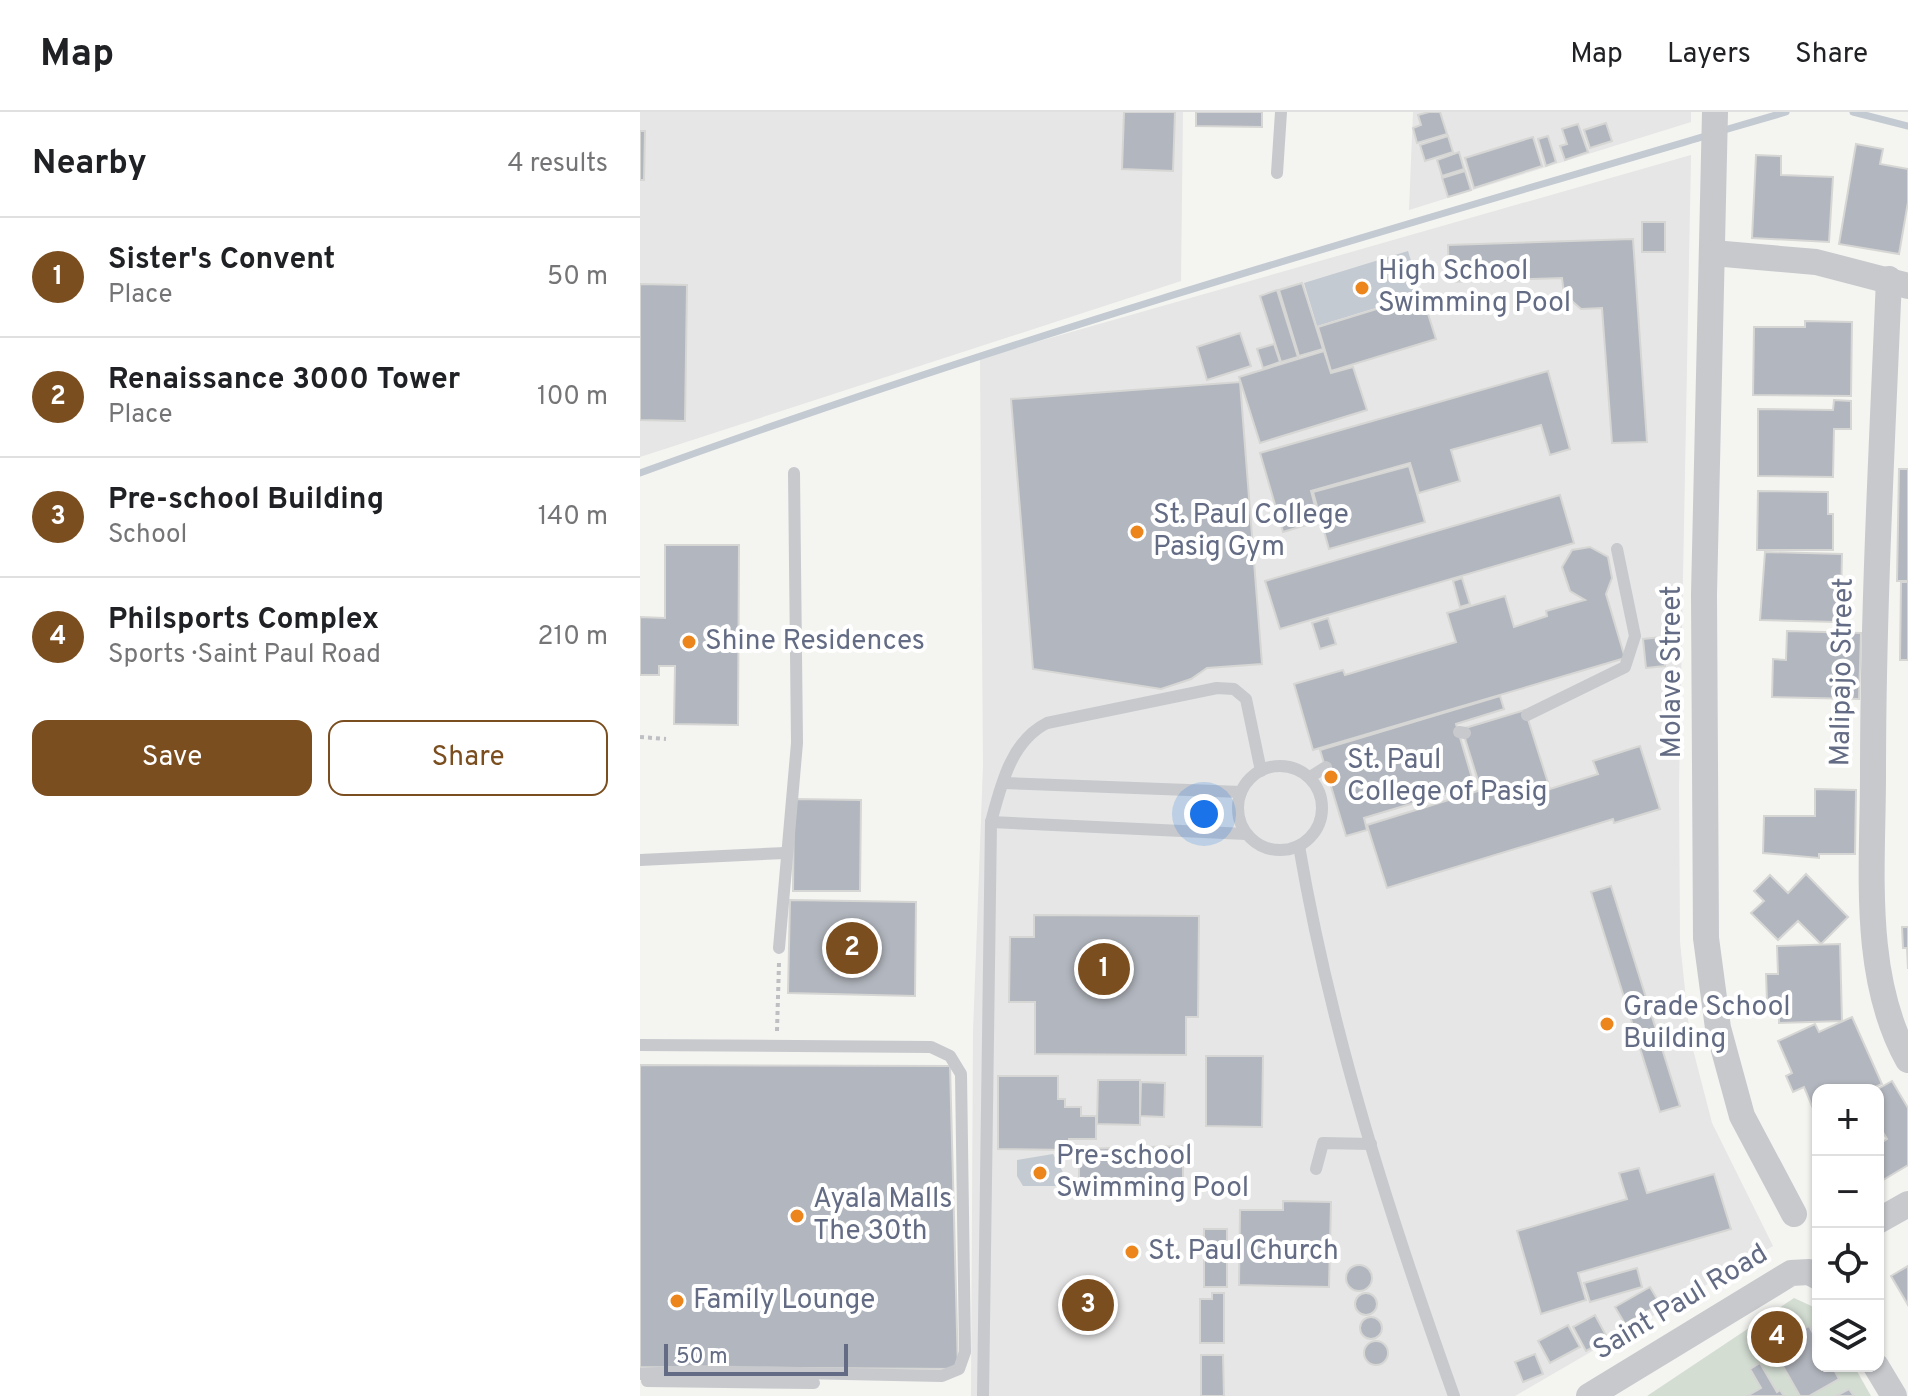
<!DOCTYPE html>
<html lang="en">
<head>
<meta charset="utf-8">
<style>
	body { margin:0; font-family:Overpass,sans-serif; background:#f6f6f6; color:#202124 }
	.controls { position:absolute; right:24px; bottom:24px; display:grid; overflow:hidden; border-radius:16px; box-shadow:0 2px 6px #0004 }
	.controls button { width:72px; height:72px; display:grid; place-items:center; padding:0; border:0; border-bottom:2px solid #e0e0e0; background:#fff; color:#202124; font:40px sans-serif }
	.scale { position:absolute; left:24px; bottom:20px; width:184px; box-sizing:border-box; padding-left:8px; border:4px solid #636c84; border-top:0; font-size:22px; line-height:28px; white-space:nowrap; color:#636c84; -webkit-text-stroke:6px #fff; paint-order:stroke }
	.you { position:absolute; left:564px; top:702px; width:28px; height:28px; margin:-20px; border:6px solid #fff; border-radius:50%; background:#1a73e8; box-shadow:0 0 0 12px #1a73e833 }
	.badge { display:grid; place-items:center; width:52px; height:52px; border-radius:50%; background:#7b4e20; color:#fff; font-size:26px; font-weight:700 }
	.pin { position:absolute; translate:-50% -50%; border:4px solid #fff; box-shadow:0 2px 8px #0006 }
	.list { margin:0; padding:0; list-style:none }
	h2 { display:flex; justify-content:space-between; align-items:center; height:104px; margin:0; padding:0 32px; font-size:34px }
	h2 small { font-size:26px; font-weight:400; color:#757577 }
	.list li { display:grid; grid-template-columns:52px 1fr auto; gap:24px; align-items:center; box-sizing:border-box; height:120px; padding:0 32px; border-top:2px solid #e0e0e0 }
	.list b { display:block; font-size:30px; white-space:nowrap }
	.list p { margin:0; font-size:26px; white-space:nowrap; color:#757577 }
	.list em { font-size:26px; font-style:normal; color:#757577 }
	.actions { display:flex; gap:16px; padding:24px 32px }
	.actions a { flex:1; padding:18px 0; border:2px solid #7b4e20; border-radius:16px; text-align:center; font-size:28px; color:#7b4e20 }
	.actions .main { background:#7b4e20; color:#fff }
	.icon { flex:none; width:44px; height:44px; fill:none; stroke:currentColor; stroke-width:2; stroke-linecap:round; stroke-linejoin:round }
	.map { position:relative; flex:none; width:1268px; height:1284px; overflow:hidden }
	header { display:flex; align-items:center; gap:48px; box-sizing:border-box; height:112px; padding:0 40px; background:#fff; border-bottom:2px solid #e0e0e0 }
	header strong { font-size:38px }
	nav { display:flex; gap:44px; margin-inline-start:auto; font-size:28px }
	main { display:flex }
	aside { flex:1; background:#fff }
	.map>svg:first-child { display:block }
	.built { fill:#e5e6e5 }
	.green { fill:#d3ddd2 }
	.water { fill:#c4cad1 }
	.lines { fill:none; stroke-linecap:round; stroke-linejoin:round }
	.stream { stroke:#c4cad1; stroke-width:7 }
	.building { fill:#b2b6be; stroke:#d6d6d4; stroke-width:2 }
	.path { stroke:#bebfc2; stroke-width:4; stroke-dasharray:4 4; stroke-linecap:butt }
	.service { stroke:#c7c9cd; stroke-width:12 }
	.minor { stroke:#c7c9cd; stroke-width:26 }
	.poi-dot { fill:#eb851c; stroke:#fff; stroke-width:3 }
	.labels { text-anchor:middle; dominant-baseline:central; stroke-width:8; stroke-linejoin:round; paint-order:stroke }
	.poi-label { font-size:28px; fill:#636c84; stroke:#fff; text-anchor:start }
	.street-label { font-size:28px; fill:#636c84; stroke:#fff }
</style>
</head>
<body>
<header>
<strong>Map</strong>
<nav><a>Map</a><a>Layers</a><a>Share</a></nav>
</header>
<main>
<aside>
<h2>Nearby<small>4 results</small></h2>
<ul class="list">
<li><span class="badge">1</span><div><b>Sister's Convent</b><p>Place</p></div><em>50 m</em></li>
<li><span class="badge">2</span><div><b>Renaissance 3000 Tower</b><p>Place</p></div><em>100 m</em></li>
<li><span class="badge">3</span><div><b>Pre-school Building</b><p>School</p></div><em>140 m</em></li>
<li><span class="badge">4</span><div><b>Philsports Complex</b><p>Sports · Saint Paul Road</p></div><em>210 m</em></li>
</ul>
<div class="actions"><a class="main">Save</a><a>Share</a></div>
</aside>
<div class="map">
<svg width="1268" height="1284" viewBox="0 0 1268 1284">
	<rect width="100%" height="100%" fill="#f4f5f1"/>
	<!-- built -->
	<g class="built">
		<polygon points="0,0 543,0 541,169 0,345"/>
		<polygon points="773,0 1051,0 1051,10 769,98"/>
		<polygon points="1051,43 1039,675 1040,830 1050,926 1072,1011 1133,1134 875,1284 331,1284 333,921 343,654 340,246"/>
	</g>
	<!-- green -->
	<polygon class="green" points="1154,1186 1178,1197 1178,1254 1214,1254 1231,1284 1007,1284"/>
	<!-- water -->
	<g class="water">
		<polygon points="768,139 781,182 677,214 664,171"/>
		<polygon points="413,1042 426,1066 426,1074 383,1074 377,1064 377,1048"/>
	</g>
	<g class="lines">
		<!-- stream -->
		<g class="stream">
			<polyline points="1213,0 1268,14"/>
			<polyline points="1081,19 1146,0"/>
			<path d="M0,361C351,233 711,128 1069,23"/>
		</g>
	</g>
	<!-- building -->
	<g class="building">
		<polygon points="484,0 535,0 533,59 482,57"/>
		<polygon points="556,0 622,0 622,15 556,14"/>
		<polygon points="789,0 800,0 807,22 777,31 773,16 781,13 778,3"/>
		<polygon points="966,11 972,29 950,36 944,18"/>
		<polygon points="938,12 948,40 925,48 920,34 927,32 922,17"/>
		<polygon points="0,19 5,19 4,68 0,68"/>
		<polygon points="808,24 813,40 785,49 780,33"/>
		<polygon points="908,24 916,50 906,54 898,27"/>
		<polygon points="893,25 902,54 834,76 825,46"/>
		<polygon points="1216,32 1243,37 1240,52 1268,57 1268,90 1259,142 1199,132"/>
		<polygon points="819,40 824,57 802,64 797,48"/>
		<polygon points="1116,43 1141,44 1141,63 1193,65 1189,130 1112,126"/>
		<polygon points="825,59 831,78 808,85 802,66"/>
		<rect x="1002" y="110" width="23" height="30"/>
		<polygon points="993,127 1007,330 972,331 962,196 941,197 924,182 922,166 809,170 808,133"/>
		<polygon points="662,171 683,237 659,244 639,178"/>
		<polygon points="0,172 47,173 45,309 0,308"/>
		<polygon points="637,178 658,245 641,250 620,184"/>
		<polygon points="782,183 796,227 691,259 678,215"/>
		<polygon points="1165,209 1212,210 1211,284 1113,283 1114,215 1165,215"/>
		<polygon points="600,221 611,254 567,268 557,235"/>
		<polygon points="634,232 640,250 623,256 617,237"/>
		<polygon points="684,239 691,261 713,255 727,298 620,331 599,265"/>
		<polygon points="908,259 930,337 910,343 901,313 811,338 820,369 779,381 770,351 671,379 679,409 643,420 620,341"/>
		<polygon points="600,270 622,552 567,556 551,567 521,577 393,557 371,287"/>
		<polygon points="1194,288 1211,289 1211,317 1194,317 1193,365 1118,364 1118,297 1193,298"/>
		<polygon points="769,354 785,410 689,437 673,380"/>
		<polygon points="1259,357 1268,357 1268,469 1257,469"/>
		<polygon points="1118,379 1188,380 1188,402 1193,402 1193,438 1117,438"/>
		<polygon points="920,383 934,431 640,517 625,469"/>
		<polygon points="25,433 99,433 98,613 34,612 35,554 19,554 19,563 0,563 0,505 25,506"/>
		<polygon points="950,435 968,445 972,466 966,482 985,546 673,638 654,572 703,558 705,563 816,530 807,501 865,484 874,515 907,504 906,499 945,488 930,479 922,455 932,438"/>
		<polygon points="1125,440 1202,442 1201,488 1197,488 1196,510 1120,508"/>
		<polygon points="822,466 830,492 820,495 813,469"/>
		<polygon points="1261,470 1268,470 1268,548 1260,548"/>
		<polygon points="688,506 696,532 680,537 672,511"/>
		<polygon points="1147,519 1221,521 1219,587 1132,585 1133,547 1146,548"/>
		<polygon points="1022,525 1025,554 1006,556 1003,527"/>
		<polygon points="860,584 864,597 816,612 834,673 724,706 727,718 706,724 680,638"/>
		<polygon points="885,598 910,677 958,662 953,649 1000,634 1020,697 974,711 973,707 747,776 727,713 841,678 822,617"/>
		<polygon points="1175,677 1216,678 1215,742 1179,742 1179,746 1123,741 1124,704 1175,704"/>
		<polygon points="154,687 221,688 220,779 153,779"/>
		<polygon points="1166,762 1208,805 1181,832 1158,809 1138,828 1111,801 1124,789 1114,779 1130,763 1148,781"/>
		<polygon points="971,774 1040,994 1020,1000 951,780"/>
		<polygon points="150,788 276,790 275,884 148,881"/>
		<polygon points="394,803 559,804 558,905 546,905 546,943 395,942 395,890 369,890 370,825 394,825"/>
		<polygon points="1262,815 1268,815 1268,857 1267,836 1263,836"/>
		<polygon points="1200,832 1202,909 1139,911 1139,889 1127,889 1126,862 1138,862 1137,834"/>
		<polygon points="1212,905 1242,972 1228,978 1178,978 1178,1000 1175,1001 1164,975 1153,980 1146,964 1152,961 1138,929 1175,912 1179,920"/>
		<polygon points="566,944 623,944 622,1015 566,1014"/>
		<polygon points="0,953 310,954 318,1257 0,1255"/>
		<polygon points="358,964 418,964 418,987 425,987 425,995 441,995 441,1004 456,1004 456,1027 429,1027 429,1038 358,1037"/>
		<polygon points="458,968 500,968 500,1013 457,1012"/>
		<polygon points="1252,969 1268,996 1268,1053 1238,1071 1238,1033 1247,1027 1238,1012 1236,978"/>
		<polygon points="501,970 525,971 524,1005 500,1004"/>
		<polygon points="543,1034 543,1075 439,1077 439,1037"/>
		<polygon points="999,1056 1007,1081 1074,1062 1091,1117 938,1161 946,1188 901,1202 877,1119 987,1087 979,1061"/>
		<polygon points="643,1089 691,1090 689,1175 599,1173 600,1098 643,1098"/>
		<rect x="564" y="1117" width="23" height="58"/>
		<circle cx="719" cy="1166" r="13"/>
		<polygon points="1268,1154 1268,1193 1251,1164"/>
		<polygon points="997,1156 1002,1175 950,1190 944,1171"/>
		<polygon points="1010,1175 1020,1192 985,1212 975,1195"/>
		<polygon points="572,1181 584,1181 584,1231 560,1231 560,1187 572,1187"/>
		<circle cx="726" cy="1192" r="11"/>
		<polygon points="955,1203 968,1227 946,1239 933,1215"/>
		<circle cx="731" cy="1216" r="11"/>
		<polygon points="928,1213 940,1235 910,1251 898,1229"/>
		<polygon points="1169,1214 1178,1230 1178,1254 1192,1254 1199,1267 1169,1284 1160,1284 1132,1235"/>
		<circle cx="736" cy="1241" r="12"/>
		<polygon points="895,1242 903,1262 883,1270 875,1250"/>
		<polygon points="561,1243 583,1243 584,1284 561,1284"/>
		<polygon points="1120,1251 1137,1280 1140,1278 1144,1284 1107,1284 1121,1276 1110,1257"/>
		<polygon points="1209,1277 1214,1284 1196,1284"/>
	</g>
	<g class="lines">
		<!-- path -->
		<g class="path">
			<polyline points="0,625 26,627"/>
			<polyline points="137,919 139,851"/>
		</g>
		<!-- service -->
		<g class="service">
			<polyline points="637,61 641,0"/>
			<polyline points="887,603 985,555 995,524 977,437"/>
			<polyline points="819,620 825,621"/>
			<circle cx="640" cy="696" r="42"/>
			<polyline points="670,665 686,655"/>
			<polyline points="364,671 601,680"/>
			<polyline points="351,710 606,722"/>
			<path d="M659,734C691,922 750,1105 814,1284"/>
			<polyline points="0,748 145,741"/>
			<polyline points="139,836 157,631 154,361"/>
			<polyline points="0,933 291,935 310,944 321,962 325,1240 319,1257 302,1264 54,1259 0,1262"/>
			<polyline points="676,1057 683,1031 731,1032"/>
			<polyline points="7,1269 174,1271"/>
			<path d="M343,1284L351,710C361,673 371,629 407,611L577,576L594,577L606,587L621,659"/>
		</g>
		<!-- minor -->
		<g class="minor">
			<polyline points="1075,0 1064,483 1066,826 1078,916 1102,1004 1154,1102"/>
			<polyline points="1073,141 1176,150 1268,174"/>
			<path d="M1249,167C1242,333 1233,497 1233,663C1233,755 1221,864 1268,948"/>
			<polyline points="1238,1109 1268,1092"/>
			<polyline points="1236,1254 1254,1284"/>
			<polyline points="949,1284 1151,1161 1169,1160 1178,1165"/>
		</g>
	</g>
	<!-- markers -->
	<g class="poi-dot">
		<circle cx="722" cy="176" r="8"/>
		<circle cx="497" cy="420" r="8"/>
		<circle cx="49" cy="530" r="8"/>
		<circle cx="691" cy="665" r="8"/>
		<circle cx="967" cy="912" r="8"/>
		<circle cx="400" cy="1061" r="8"/>
		<circle cx="157" cy="1104" r="8"/>
		<circle cx="492" cy="1140" r="8"/>
		<circle cx="37" cy="1189" r="8"/>
	</g>
	<g class="labels">
		<!-- poi labels -->
		<g class="poi-label">
			<text x="738" y="160">High School<tspan x="738" dy="32">Swimming Pool</tspan></text>
			<text x="513" y="404">St. Paul College<tspan x="513" dy="32">Pasig Gym</tspan></text>
			<text x="65" y="530">Shine Residences</text>
			<text x="707" y="649">St. Paul<tspan x="707" dy="32">College of Pasig</tspan></text>
			<text x="983" y="896">Grade School<tspan x="983" dy="32">Building</tspan></text>
			<text x="416" y="1045">Pre-school<tspan x="416" dy="32">Swimming Pool</tspan></text>
			<text x="173" y="1088">Ayala Malls<tspan x="173" dy="32">The 30th</tspan></text>
			<text x="508" y="1140">St. Paul Church</text>
			<text x="53" y="1189">Family Lounge</text>
		</g>
		<!-- street labels -->
		<g class="street-label">
			<text transform="translate(1033 560) rotate(-90)">Molave Street</text>
			<text transform="translate(1203 560) rotate(-89)">Malipajo Street</text>
			<text transform="translate(1041 1191) rotate(-31)">Saint Paul Road</text>
		</g>
	</g>
</svg>
<div class="controls">
<button>+</button>
<button>−</button>
<button><svg class="icon" aria-label="locate" viewBox="0 0 24 24"><circle cx="12" cy="12" r="6"/><path d="M12 2v4M12 18v4M2 12h4M18 12h4"/></svg></button>
<button><svg class="icon" aria-label="layers" viewBox="0 0 24 24"><path d="M12 4l9 5-9 5-9-5zM3 14l9 5 9-5"/></svg></button>
</div>
<div class="scale">50 m</div>
<div class="you"></div>
<div class="pin badge" style="left:464px;top:857px">1</div>
<div class="pin badge" style="left:212px;top:836px">2</div>
<div class="pin badge" style="left:448px;top:1193px">3</div>
<div class="pin badge" style="left:1137px;top:1225px">4</div>
</div>
</main>
</body>
</html>
